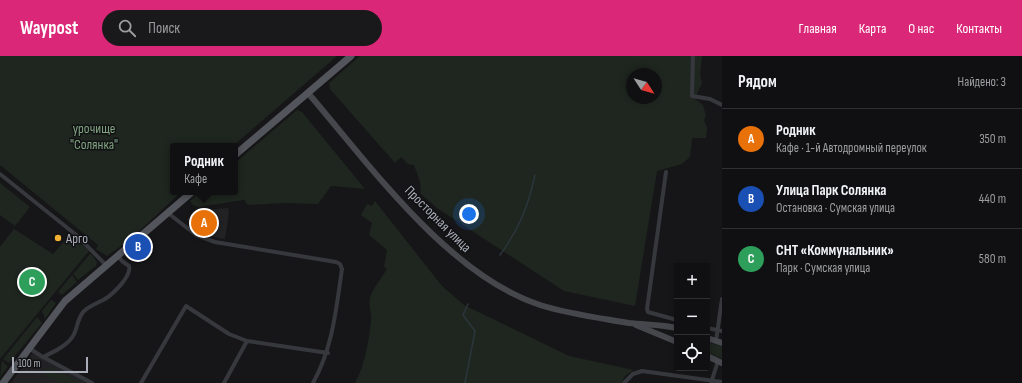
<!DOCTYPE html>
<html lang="ru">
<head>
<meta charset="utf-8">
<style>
	body { margin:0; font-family:"Sofia Sans Condensed",sans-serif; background:#19191b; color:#f1f3f6 }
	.controls { position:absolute; right:12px; bottom:12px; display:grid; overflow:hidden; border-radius:4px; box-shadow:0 2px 6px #0003 }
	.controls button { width:36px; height:36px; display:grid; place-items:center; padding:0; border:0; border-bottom:1px solid #303032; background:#101012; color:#f1f3f6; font:20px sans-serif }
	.compass { position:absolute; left:626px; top:12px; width:36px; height:36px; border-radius:50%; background:#101012; box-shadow:0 2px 6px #0003; rotate:126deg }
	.scale { position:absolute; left:12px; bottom:10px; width:76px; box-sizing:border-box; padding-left:4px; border:2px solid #a8adb8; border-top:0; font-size:11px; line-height:14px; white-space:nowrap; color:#a8adb8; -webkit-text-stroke:3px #111113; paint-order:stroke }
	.you { position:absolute; left:469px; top:158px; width:14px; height:14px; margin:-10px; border:3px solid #fff; border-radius:50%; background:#1a73e8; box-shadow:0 0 0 6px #1a73e833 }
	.badge { display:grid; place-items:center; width:26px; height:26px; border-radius:50%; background:#db2777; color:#fff; font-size:13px; font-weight:700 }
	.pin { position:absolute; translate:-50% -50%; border:2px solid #fff; box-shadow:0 1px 4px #0006 }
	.popup { position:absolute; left:170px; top:87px; width:68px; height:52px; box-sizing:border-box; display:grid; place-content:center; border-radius:4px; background:#101012; filter:drop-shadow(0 1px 3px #0005); font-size:13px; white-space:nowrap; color:#9c9d9f }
	.popup b { font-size:15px; color:#f1f3f6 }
	.popup::after { content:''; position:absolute; left:50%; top:100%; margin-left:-8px; border:8px solid transparent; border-top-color:#101012 }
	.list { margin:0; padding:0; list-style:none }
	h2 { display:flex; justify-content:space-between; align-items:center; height:52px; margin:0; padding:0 16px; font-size:17px }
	h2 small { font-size:13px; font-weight:400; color:#9c9d9f }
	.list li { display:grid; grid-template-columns:26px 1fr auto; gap:12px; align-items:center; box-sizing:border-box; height:60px; padding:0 16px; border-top:1px solid #303032 }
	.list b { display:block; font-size:15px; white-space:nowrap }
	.list p { margin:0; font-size:13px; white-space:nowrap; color:#9c9d9f }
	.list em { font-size:13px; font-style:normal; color:#9c9d9f }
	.icon { flex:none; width:22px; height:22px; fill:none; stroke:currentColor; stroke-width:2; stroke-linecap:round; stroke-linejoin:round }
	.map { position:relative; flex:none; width:722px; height:327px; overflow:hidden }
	header { display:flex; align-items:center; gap:24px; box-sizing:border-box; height:56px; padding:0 20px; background:#db2777; color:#fff }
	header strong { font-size:19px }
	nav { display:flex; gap:22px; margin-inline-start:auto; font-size:14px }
	.search { width:280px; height:36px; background:#19191b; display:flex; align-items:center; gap:10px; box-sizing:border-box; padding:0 14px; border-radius:22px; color:#9c9d9f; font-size:15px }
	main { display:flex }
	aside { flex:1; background:#101012 }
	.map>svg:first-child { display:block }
	.built { fill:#222225 }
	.green { fill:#1e261f; fill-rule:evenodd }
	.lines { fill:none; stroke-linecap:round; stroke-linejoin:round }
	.stream { stroke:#2c353c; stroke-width:1.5 }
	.street { stroke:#37383d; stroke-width:4 }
	.secondary { stroke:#45474d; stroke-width:6 }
	.primary { stroke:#53555c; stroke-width:7 }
	.poi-dot { fill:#f2b134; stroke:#111113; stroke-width:1.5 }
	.labels { text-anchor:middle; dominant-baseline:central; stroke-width:3; stroke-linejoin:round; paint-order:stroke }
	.park-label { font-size:14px; fill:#7fa381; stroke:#111113 }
	.street-label { font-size:14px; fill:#a8adb8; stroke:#111113 }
	.poi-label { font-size:14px; fill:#a8adb8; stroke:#111113; text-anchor:start }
</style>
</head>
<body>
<header>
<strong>Waypost</strong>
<div class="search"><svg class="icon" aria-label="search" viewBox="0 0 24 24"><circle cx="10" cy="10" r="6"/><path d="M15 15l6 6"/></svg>Поиск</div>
<nav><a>Главная</a><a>Карта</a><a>О нас</a><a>Контакты</a></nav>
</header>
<main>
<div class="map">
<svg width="722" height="327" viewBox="0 0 722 327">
	<rect width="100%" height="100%" fill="#161618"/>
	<!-- built -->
	<g class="built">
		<polygon points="228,152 229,156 225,183 201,179 195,176 195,171 187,164 193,155"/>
		<polygon points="35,294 93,327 11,327"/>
	</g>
	<!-- green -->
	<g class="green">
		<polygon points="0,0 337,0 233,90 173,90 173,136 181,136 132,182 107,200 96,193 98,189 0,109"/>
		<path d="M360,0H702L700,19L702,27L695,43L703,49L706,60L704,64L707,72L706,82H692L690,101L682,108L657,115L635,250L564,235L437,152L421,138L420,126L414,109L408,108L401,101L395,107L330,33L329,27ZM632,18H656V42H632Z"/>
		<polygon points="297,54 302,56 365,133 331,130 318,148 283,147 248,149 244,144 198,151 193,149 190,145 200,136 235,136 235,107"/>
		<polygon points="0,127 30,151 15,170 0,159"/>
		<path d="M375,145L442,230L464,249L569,300L634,314L625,320L621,327H355C365,309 369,284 371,264C372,257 368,249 370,242C372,233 382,222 387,213L384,211L387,194L369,179L372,167L361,159L367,148L372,150Z"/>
		<polygon points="14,173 53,198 70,179 89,195 0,303 0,191"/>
		<polygon points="90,198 92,199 97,206 96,210 78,224 73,218"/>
		<polygon points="72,219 77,226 62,239 58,236"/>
		<polygon points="51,244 56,247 45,263 42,255"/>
		<polygon points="37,261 42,267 9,307 3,303"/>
		<polygon points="707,286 722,290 722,303 707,296"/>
		<polygon points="2,305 8,311 0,321"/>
		<path d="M50,312C61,315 70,322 80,327C67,327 56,327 46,320L45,315Z"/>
	</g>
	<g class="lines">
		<!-- stream -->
		<g class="stream">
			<path d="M500,199C519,173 528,151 535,119"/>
			<polyline points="465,327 475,275 463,259 468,248"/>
		</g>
		<!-- street -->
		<g class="street">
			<polyline points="693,0 692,40 710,43 722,49"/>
			<polyline points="666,116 647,253 648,256 677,264"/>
			<polyline points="0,118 75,178 106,209"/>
			<path d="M168,157L196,179L215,186L336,206L340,208L342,213C336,253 333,291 313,327"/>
			<polyline points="707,272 722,275"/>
			<polyline points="716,285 722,243"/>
			<polyline points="29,292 41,300 92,327"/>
			<path d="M43,301C53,296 67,290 73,280C78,272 77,262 84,255C91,249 98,247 105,243C113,238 132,220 129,210L122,205L117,199"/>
			<polyline points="141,327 186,250 229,278 247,285"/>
			<polyline points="224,327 247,285 328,297"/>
			<polyline points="624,327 633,318 642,315 722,326"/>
			<polyline points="711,327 718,305"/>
		</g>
		<!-- secondary -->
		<g class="secondary">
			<path d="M308,37C370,109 448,219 540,249C568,258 600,262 629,267C645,269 661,268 677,272"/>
			<polyline points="636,269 677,286"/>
			<polyline points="707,282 722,287"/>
			<polyline points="707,300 722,307"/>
		</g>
		<!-- primary -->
		<g class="primary">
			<polyline points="235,99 351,0"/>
			<polyline points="3,327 65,245 192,136"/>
		</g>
	</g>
	<!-- markers -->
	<circle class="poi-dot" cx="58" cy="182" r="4"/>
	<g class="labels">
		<!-- park labels -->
		<g class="park-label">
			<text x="94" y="72">урочище<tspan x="94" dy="16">"Солянка"</tspan></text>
		</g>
		<!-- street labels -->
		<g class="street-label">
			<text transform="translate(438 163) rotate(45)">Просторная улица</text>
		</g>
		<!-- poi labels -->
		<g class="poi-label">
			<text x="66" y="182">Арго</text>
		</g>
	</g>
</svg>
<div class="controls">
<button>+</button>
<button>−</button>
<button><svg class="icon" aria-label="locate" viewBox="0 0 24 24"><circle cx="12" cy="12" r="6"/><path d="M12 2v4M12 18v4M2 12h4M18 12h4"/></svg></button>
</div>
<svg class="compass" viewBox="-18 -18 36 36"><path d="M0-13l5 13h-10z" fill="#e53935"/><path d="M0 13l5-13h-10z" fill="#9c9d9f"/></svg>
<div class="scale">100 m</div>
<div class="you"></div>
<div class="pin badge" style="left:204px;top:167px;background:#e8710a">A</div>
<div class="popup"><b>Родник</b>Кафе</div>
<div class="pin badge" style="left:138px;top:191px;background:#1a4fb4">B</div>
<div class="pin badge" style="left:32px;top:226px;background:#2e9e5b">C</div>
</div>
<aside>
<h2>Рядом<small>Найдено: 3</small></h2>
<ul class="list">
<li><span class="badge" style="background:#e8710a">A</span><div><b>Родник</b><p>Кафе · 1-й Автодромный переулок</p></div><em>350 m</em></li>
<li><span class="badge" style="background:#1a4fb4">B</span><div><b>Улица Парк Солянка</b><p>Остановка · Сумская улица</p></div><em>440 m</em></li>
<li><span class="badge" style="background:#2e9e5b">C</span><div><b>СНТ «Коммунальник»</b><p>Парк · Сумская улица</p></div><em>580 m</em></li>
</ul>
</aside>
</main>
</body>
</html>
